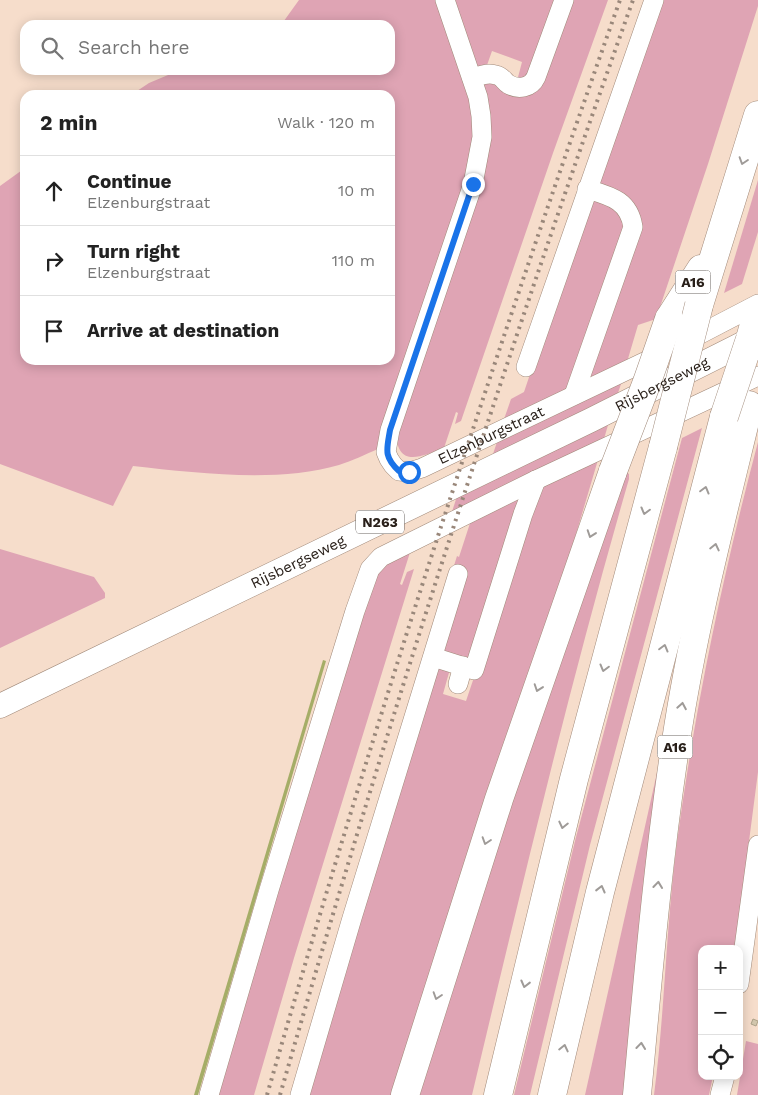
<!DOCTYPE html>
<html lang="en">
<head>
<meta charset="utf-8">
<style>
	body { margin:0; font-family:"Work Sans",sans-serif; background:#f6f6f6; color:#222 }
	.controls { position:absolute; right:15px; bottom:15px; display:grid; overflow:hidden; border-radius:10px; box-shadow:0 2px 12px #0003 }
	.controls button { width:45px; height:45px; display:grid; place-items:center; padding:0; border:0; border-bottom:1px solid #e0e0e0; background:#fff; color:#222; font:25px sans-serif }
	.stop { position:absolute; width:15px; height:15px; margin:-11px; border:4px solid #1a73e8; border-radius:50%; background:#fff }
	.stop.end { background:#1a73e8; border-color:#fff; box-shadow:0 1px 5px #0008 }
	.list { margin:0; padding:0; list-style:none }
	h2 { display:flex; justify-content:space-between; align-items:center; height:65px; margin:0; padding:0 20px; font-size:21px }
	h2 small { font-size:16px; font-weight:400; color:#767676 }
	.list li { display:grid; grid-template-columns:32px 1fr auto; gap:15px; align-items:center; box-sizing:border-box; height:70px; padding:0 20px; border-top:1px solid #e0e0e0 }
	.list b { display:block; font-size:19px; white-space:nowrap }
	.list p { margin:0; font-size:16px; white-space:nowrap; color:#767676 }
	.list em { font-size:16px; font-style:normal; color:#767676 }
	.icon { flex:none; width:28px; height:28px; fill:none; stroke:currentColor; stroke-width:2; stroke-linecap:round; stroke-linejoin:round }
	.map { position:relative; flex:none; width:758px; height:1095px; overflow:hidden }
	.search { position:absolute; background:#fff; box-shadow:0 2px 12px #0003; left:20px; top:20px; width:375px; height:55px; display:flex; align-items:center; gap:12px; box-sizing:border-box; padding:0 18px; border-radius:15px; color:#767676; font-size:19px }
	.panel { position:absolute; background:#fff; box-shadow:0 2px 12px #0003; left:20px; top:90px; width:375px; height:275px; border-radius:15px }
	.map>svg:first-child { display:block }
	.green { fill:#dfa4b4 }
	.water { fill:#a5ad67 }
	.building { fill:#d2c6ad; stroke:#ada289 }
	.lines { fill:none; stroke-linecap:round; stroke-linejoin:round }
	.minor-casing { stroke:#a08979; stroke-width:20 }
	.major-casing { stroke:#a08979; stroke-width:25 }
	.highway-casing { stroke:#a08979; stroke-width:29 }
	.minor { stroke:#fff; stroke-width:19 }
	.major { stroke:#fff; stroke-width:24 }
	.highway { stroke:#fff; stroke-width:28 }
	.rail { stroke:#99877a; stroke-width:4; stroke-dasharray:2.5 5; stroke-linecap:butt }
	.highway-bridge-casing { stroke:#a08979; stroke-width:29; stroke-linecap:butt }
	.highway-bridge { stroke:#fff; stroke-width:28 }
	.oneway { stroke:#9f9b98 }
	.route { stroke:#1a73e8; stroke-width:6 }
	.labels { text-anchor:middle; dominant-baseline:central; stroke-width:5; stroke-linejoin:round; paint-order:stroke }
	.shield { fill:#fff; stroke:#69635f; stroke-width:1 }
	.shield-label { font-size:14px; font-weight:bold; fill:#29201a }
	.street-label { font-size:15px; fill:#29201a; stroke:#fff }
</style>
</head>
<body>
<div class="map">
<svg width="758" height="1095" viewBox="0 0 758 1095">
	<rect width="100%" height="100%" fill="#f6ddcb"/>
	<!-- green -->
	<g class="green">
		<path d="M299,0H439L474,104L473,160L378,449C366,454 352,461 339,465C278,483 196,473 133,466L113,506L0,464V186L25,168V360H390V95H131L149,83L180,70H390V25H281Z"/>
		<polygon points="451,0 561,0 533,76 517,81 522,62 492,51 486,68 479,70"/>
		<path d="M568,0H608L553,153L461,421L455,424L458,413L456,412L444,448C418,458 396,468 396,429L478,184L483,83L486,81L526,95Z"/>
		<polygon points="660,0 758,0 758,6 708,164 656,319 638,325 627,362 591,380 585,370 633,230 599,190 597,176"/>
		<polygon points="758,180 758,232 742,284 724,293"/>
		<polygon points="595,200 619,208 624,228 574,386 503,422 511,399 524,392 588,203"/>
		<polygon points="622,381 616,399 492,457 498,439"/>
		<polygon points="608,425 602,446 451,515 457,496"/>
		<polygon points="702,428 590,845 530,1095 514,1095 575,841 682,438"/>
		<path d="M758,442V772L735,949H702V1076H713L709,1095H654C665,1011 666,926 677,842C695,707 723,574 758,442Z"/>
		<polygon points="600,453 566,568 393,1095 305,1095 433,664 450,669 443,694 466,701 537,491"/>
		<path d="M626,472L629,474V479C570,683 521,889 472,1095H416L485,877Z"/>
		<polygon points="529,490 471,659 445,652 345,917 457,556 459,557 472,517"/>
		<polygon points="413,543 400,584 402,585 407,572 414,569 294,958 254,1095 213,1095 373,570"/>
		<polygon points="0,549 94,577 105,593 105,598 0,648"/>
		<polygon points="673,701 630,1095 585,1095"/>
		<polygon points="746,1041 758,1044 758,1095 737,1095"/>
	</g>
	<!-- water -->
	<polygon class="water" points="323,660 326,661 198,1095 194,1095"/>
	<!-- building -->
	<polygon class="building" points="753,1019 758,1021 756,1026 751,1024"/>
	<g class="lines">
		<defs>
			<g id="minor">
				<path id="s1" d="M445,0L478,97L481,116L482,137L473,184L390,430L386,452L389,459L393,465L399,471L409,472L422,468L661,354"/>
				<path d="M472,78C480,76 487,72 496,75C502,76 504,81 508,84C518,90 531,88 536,77L564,0"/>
				<polyline points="685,342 758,304"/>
				<polyline points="526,367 654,0"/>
				<path d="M574,395L633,227C629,200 610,196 587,189"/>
				<polyline points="433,657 474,670 523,514 536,480"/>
				<polyline points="458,684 463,666"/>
				<polyline points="739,984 758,845"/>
				<polyline points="209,1095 269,890 355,611 370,569 381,557 536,480 758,376"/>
				<polyline points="300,1095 352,918 458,574"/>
				<polyline points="720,1095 725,1076"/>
			</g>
			<g id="major">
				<path id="s2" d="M0,706L591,420L758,336"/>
			</g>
			<g id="highway">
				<polyline points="699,305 758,115"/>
				<polyline points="669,319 701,269"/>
				<polyline points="750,339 758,310"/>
				<polyline points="405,1095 499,799 613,471"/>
				<polyline points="498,1095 574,779 663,447"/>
				<polyline points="552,1095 600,892 724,417"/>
				<path d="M637,1095C648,977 658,859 676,741C693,628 722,517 749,405"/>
			</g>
		</defs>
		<!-- minor casing -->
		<use href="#minor" class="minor-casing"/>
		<!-- major casing -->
		<use href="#major" class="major-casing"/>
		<!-- highway casing -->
		<use href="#highway" class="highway-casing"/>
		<!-- minor -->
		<use href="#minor" class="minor"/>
		<!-- major -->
		<use href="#major" class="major"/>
		<!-- highway -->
		<use href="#highway" class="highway"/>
		<!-- rail -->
		<g class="rail">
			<path d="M267,1095C373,726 492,361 620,0"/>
			<path d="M280,1095C386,726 504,361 633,0"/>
		</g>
		<defs>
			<g id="highway-bridge">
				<polyline points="724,417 750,339"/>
				<polyline points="663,447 699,305"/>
				<polyline points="613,471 647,382 669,319"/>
			</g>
		</defs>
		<!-- highway-bridge casing -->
		<use href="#highway-bridge" class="highway-bridge-casing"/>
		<!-- highway-bridge -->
		<use href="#highway-bridge" class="highway-bridge"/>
	</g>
	<!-- one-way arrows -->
	<defs><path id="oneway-chevron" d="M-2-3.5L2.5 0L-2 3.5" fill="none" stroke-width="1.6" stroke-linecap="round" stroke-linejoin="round" transform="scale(1.25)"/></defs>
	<g class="oneway">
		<use href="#oneway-chevron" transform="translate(743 161) rotate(108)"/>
		<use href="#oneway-chevron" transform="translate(705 490) rotate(-75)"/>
		<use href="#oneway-chevron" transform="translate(645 511) rotate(105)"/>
		<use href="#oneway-chevron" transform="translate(591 534) rotate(109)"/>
		<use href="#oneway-chevron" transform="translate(715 547) rotate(-77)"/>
		<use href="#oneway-chevron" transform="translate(664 648) rotate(-75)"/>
		<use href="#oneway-chevron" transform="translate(604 668) rotate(105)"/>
		<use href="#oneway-chevron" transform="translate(538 688) rotate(109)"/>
		<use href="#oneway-chevron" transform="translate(682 706) rotate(-80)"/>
		<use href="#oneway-chevron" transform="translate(563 825) rotate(103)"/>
		<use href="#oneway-chevron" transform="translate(486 841) rotate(108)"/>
		<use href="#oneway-chevron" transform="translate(658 885) rotate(-84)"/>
		<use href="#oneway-chevron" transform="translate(601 889) rotate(-76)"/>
		<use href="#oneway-chevron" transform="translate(525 984) rotate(104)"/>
		<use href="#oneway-chevron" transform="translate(437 996) rotate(108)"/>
		<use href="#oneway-chevron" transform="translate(641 1046) rotate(-84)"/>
		<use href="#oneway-chevron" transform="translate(564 1048) rotate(-77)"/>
	</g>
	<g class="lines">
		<!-- route -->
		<path class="route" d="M409,472L399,471C383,456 387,449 390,430L473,184"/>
	</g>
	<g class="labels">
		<!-- shield labels -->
		<g class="shield">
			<rect x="675.5" y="270.5" width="35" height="23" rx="4"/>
			<rect x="356" y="510.5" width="48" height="23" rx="4"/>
			<rect x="657.5" y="735.5" width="35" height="23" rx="4"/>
		</g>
		<g class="shield-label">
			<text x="693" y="282">A16</text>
			<text x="380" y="522">N263</text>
			<text x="675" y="747">A16</text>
		</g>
		<!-- street labels -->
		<g class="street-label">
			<text stroke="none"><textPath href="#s2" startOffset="736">Rijsbergseweg</textPath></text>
			<text stroke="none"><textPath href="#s1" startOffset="596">Elzenburgstraat</textPath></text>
			<text stroke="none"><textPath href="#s2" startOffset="331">Rijsbergseweg</textPath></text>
		</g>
	</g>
</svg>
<div class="controls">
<button>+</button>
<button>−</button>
<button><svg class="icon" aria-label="locate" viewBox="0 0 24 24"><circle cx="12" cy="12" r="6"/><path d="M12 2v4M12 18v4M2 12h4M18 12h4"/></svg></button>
</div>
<div class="stop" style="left:409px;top:472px"></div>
<div class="stop end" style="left:473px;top:184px"></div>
<div class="search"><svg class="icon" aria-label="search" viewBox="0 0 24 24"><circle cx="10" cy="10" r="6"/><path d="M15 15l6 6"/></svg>Search here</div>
<section class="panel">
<h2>2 min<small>Walk · 120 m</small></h2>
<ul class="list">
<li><svg class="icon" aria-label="ahead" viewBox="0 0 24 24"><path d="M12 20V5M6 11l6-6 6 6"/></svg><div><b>Continue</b><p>Elzenburgstraat</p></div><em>10 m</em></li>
<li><svg class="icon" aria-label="right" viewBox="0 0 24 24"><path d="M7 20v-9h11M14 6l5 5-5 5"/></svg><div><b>Turn right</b><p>Elzenburgstraat</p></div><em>110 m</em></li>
<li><svg class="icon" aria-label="arrive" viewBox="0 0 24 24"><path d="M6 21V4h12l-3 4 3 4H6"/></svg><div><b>Arrive at destination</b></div></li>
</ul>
</section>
</div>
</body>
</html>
